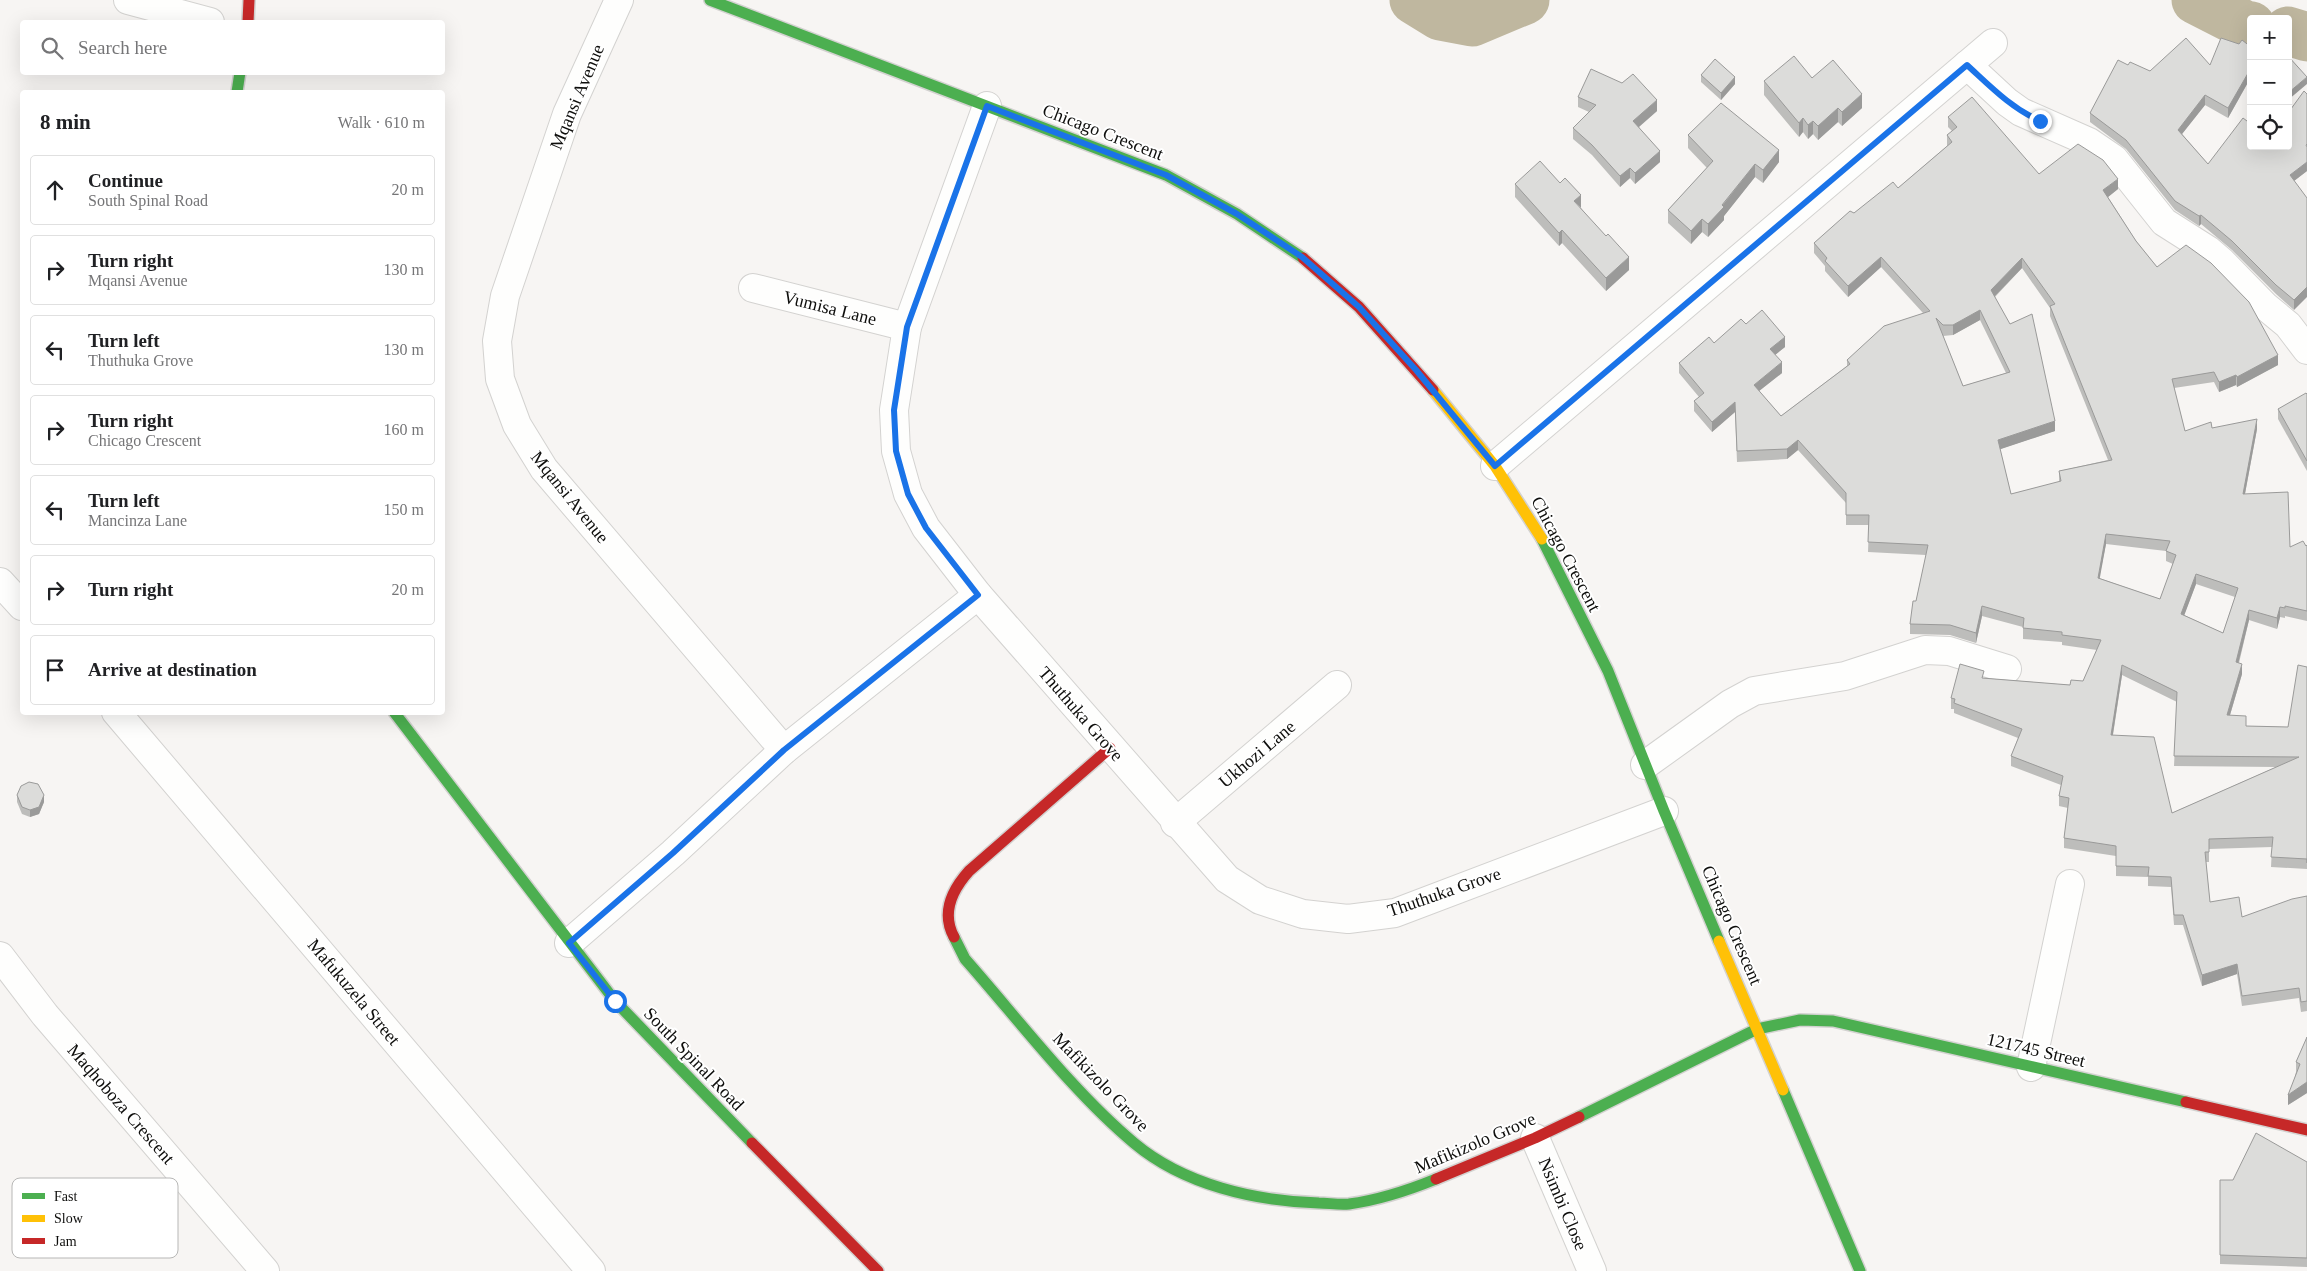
<!DOCTYPE html>
<html lang="en">
<head>
<meta charset="utf-8">
<style>
	body { margin:0; font-family:Georgia,serif; background:#f2f2f2; color:#202124 }
	.controls { position:absolute; right:15px; top:15px; display:grid; overflow:hidden; border-radius:5px; box-shadow:0 5px 20px #0002 }
	.controls button { width:45px; height:45px; display:grid; place-items:center; padding:0; border:0; border-bottom:1px solid #e0e0e0; background:#fff; color:#202124; font:25px sans-serif }
	.stop { position:absolute; width:15px; height:15px; margin:-11px; border:4px solid #1a73e8; border-radius:50%; background:#fff }
	.stop.end { background:#1a73e8; border-color:#fff; box-shadow:0 1px 5px #0008 }
	.list { margin:0; padding:0; list-style:none }
	h2 { display:flex; justify-content:space-between; align-items:center; height:65px; margin:0; padding:0 20px; font-size:21px }
	h2 small { font-size:16px; font-weight:400; color:#757577 }
	.list li { display:grid; grid-template-columns:32px 1fr auto; gap:15px; align-items:center; box-sizing:border-box; height:70px; margin:0 10px 10px; padding:0 10px; border:1px solid #e0e0e0; border-radius:5px }
	.list b { display:block; font-size:19px; white-space:nowrap }
	.list p { margin:0; font-size:16px; white-space:nowrap; color:#757577 }
	.list em { font-size:16px; font-style:normal; color:#757577 }
	.icon { flex:none; width:28px; height:28px; fill:none; stroke:currentColor; stroke-width:2; stroke-linecap:round; stroke-linejoin:round }
	.map { position:relative; flex:none; width:2307px; height:1271px; overflow:hidden }
	.search { position:absolute; background:#fff; box-shadow:0 5px 20px #0002; left:20px; top:20px; width:425px; height:55px; display:flex; align-items:center; gap:12px; box-sizing:border-box; padding:0 18px; border-radius:5px; color:#757577; font-size:19px }
	.panel { position:absolute; background:#fff; box-shadow:0 5px 20px #0002; left:20px; top:90px; width:425px; height:625px; border-radius:5px }
	.map>svg:first-child { display:block }
	.lines { fill:none; stroke-linecap:round; stroke-linejoin:round }
	.river { stroke:#bfb79f; stroke-width:49 }
	.street-casing { stroke:#d3d2d0; stroke-width:30 }
	.fast-casing { stroke:#d3d2d0; stroke-width:14 }
	.slow-casing { stroke:#d3d2d0; stroke-width:14 }
	.jam-casing { stroke:#d3d2d0; stroke-width:14 }
	.street { stroke:#fefefd; stroke-width:28 }
	.fast { stroke:#4caf50; stroke-width:11 }
	.slow { stroke:#ffc107; stroke-width:11 }
	.jam { stroke:#c62828; stroke-width:11 }
	.wall { fill:#bdbdbb; fill-rule:evenodd }
	.shaded-wall { fill:#9a9a99 }
	.building { fill:#dcdcda; stroke:#9a9a99; fill-rule:evenodd }
	.route { stroke:#1a73e8; stroke-width:6 }
	.labels { text-anchor:middle; dominant-baseline:central; stroke-width:4; stroke-linejoin:round; paint-order:stroke }
	.street-label { font-size:18px; fill:#0e0e0c; stroke:#fff }
	.key { fill:#fff; stroke:#b7b7b6; stroke-width:1 }
	.key-label { font-size:14px; fill:#0e0e0c }
</style>
</head>
<body>
<div class="map">
<svg width="2307" height="1271" viewBox="0 0 2307 1271">
	<rect width="100%" height="100%" fill="#f7f5f3"/>
	<g class="lines">
		<!-- river -->
		<g class="river">
			<polyline points="1414,0 1440,16 1472,22 1525,0"/>
			<polyline points="2196,0 2245,25 2251,26"/>
			<polyline points="2288,31 2307,37"/>
		</g>
		<defs>
			<g id="street">
				<polyline points="128,0 210,22"/>
				<polyline points="619,0 567,114 505,296 497,341 500,379 517,425 544,469 784,750"/>
				<polyline points="1967,65 2007,102 2021,112 2089,142 2114,159 2164,222 2208,250 2222,262 2265,306 2288,325 2307,350"/>
				<polyline points="987,106 907,327 894,410 896,451 908,494 926,528 978,595 1227,879 1260,900 1303,914 1348,919 1395,913 1664,811"/>
				<polyline points="753,288 907,327"/>
				<polyline points="1495,466 1993,43"/>
				<polyline points="0,582 22,606"/>
				<polyline points="116,712 591,1271"/>
				<polyline points="1645,765 1730,704 1754,691 1845,676 1925,650 1949,651 2007,669"/>
				<polyline points="1175,823 1337,685"/>
				<polyline points="569,943 673,853 784,750 978,595"/>
				<polyline points="0,956 45,1015 265,1271"/>
				<polyline points="2031,1067 2070,884"/>
				<polyline points="1535,1138 1592,1271"/>
			</g>
			<g id="fast">
				<polyline points="710,0 1166,175 1237,214 1303,258"/>
				<polyline points="237,92 240,72"/>
				<polyline points="1542,539 1608,671 1664,811 1719,941"/>
				<polyline points="394,712 615,1001 752,1143"/>
				<path d="M954,937L965,959C1018,1019 1073,1092 1134,1143C1184,1185 1255,1201 1319,1203C1328,1203 1339,1205 1349,1204C1379,1200 1409,1190 1436,1179"/>
				<polyline points="1783,1090 1860,1271"/>
				<polyline points="1579,1117 1757,1029 1800,1020 1833,1021 2186,1102"/>
			</g>
			<g id="slow">
				<polyline points="1433,390 1495,466 1542,539"/>
				<polyline points="1719,941 1783,1090"/>
			</g>
			<g id="jam">
				<polyline points="248,22 249,0"/>
				<polyline points="1303,258 1359,307 1433,390"/>
				<path d="M954,937C941,913 952,890 969,871L1110,748"/>
				<polyline points="2186,1102 2307,1130"/>
				<polyline points="752,1143 878,1271"/>
				<polyline points="1436,1179 1535,1138 1579,1117"/>
			</g>
		</defs>
		<!-- street casing -->
		<use href="#street" class="street-casing"/>
		<!-- fast casing -->
		<use href="#fast" class="fast-casing"/>
		<!-- slow casing -->
		<use href="#slow" class="slow-casing"/>
		<!-- jam casing -->
		<use href="#jam" class="jam-casing"/>
		<!-- street -->
		<use href="#street" class="street"/>
		<!-- fast -->
		<use href="#fast" class="fast"/>
		<!-- slow -->
		<use href="#slow" class="slow"/>
		<!-- jam -->
		<use href="#jam" class="jam"/>
	</g>
	<!-- wall -->
	<g class="wall">
		<polygon points="2251,47 2251,77 2228,118 2205,105 2182,134 2208,164 2251,146 2288,146 2307,94 2307,171 2294,181 2294,310 2276,294 2232,250 2201,224 2199,226 2175,210 2126,149 2090,122 2090,113 2128,65 2150,71 2210,65"/>
		<polygon points="1701,75 1735,84 1721,100 1701,82"/>
		<polygon points="1812,78 1862,108 1842,126 1838,122 1818,140 1813,134 1808,139 1803,132 1799,137 1764,95 1764,81"/>
		<polygon points="1578,97 1657,111 1639,127 1660,162 1635,184 1630,178 1620,187 1592,155 1573,139 1573,128 1589,112 1578,107"/>
		<path d="M1948,117L2039,174L2118,189L2108,197L2136,241L2157,267L2278,365L2237,387L2236,385L2219,392L2214,382L2174,388L2185,431L2212,428L2257,429L2245,494L2290,547L2307,545V621L2285,616V618L2280,617L2277,629L2249,620L2239,663L2242,674L2230,715L2246,726L2288,727L2307,667V869L2271,867L2272,847L2209,849V862H2206L2210,902L2242,917L2307,896V1011L2301,1012L2299,998L2242,1006L2237,974L2202,986L2183,925H2174L2171,887L2148,886V877L2116,876V856L2064,848V838L2068,808L2059,806V796L2061,785L2011,766V756L2018,738L1954,713V709H1951V698L1984,678L2070,685L2083,681L2097,650L2062,645V642L2023,639V627L1982,616L1976,643L1950,635L1910,634V624L1916,601L1926,555L1868,552L1869,525H1846V503L1798,450L1787,459L1737,462L1735,412L1712,432L1694,411V401L1699,397L1679,373V363L1746,324L1785,347L1775,355L1782,373L1759,391L1781,416L1847,366V360L1923,313L1881,267L1848,297L1825,271V266L1814,253V243L1854,213L1898,188L1947,146V135L1952,131L1948,127ZM2022,268L2050,308V316L2108,460L2059,471V482L2011,494L2000,449L2055,431L1995,297ZM1980,320L2006,373L1963,386L1943,336L1953,335ZM2106,544L2166,551V561L2173,564L2160,599L2099,578ZM2196,584L2235,597L2223,633L2184,615ZM2122,675L2177,702L2174,766L2276,767L2172,813L2113,735Z"/>
		<polygon points="1688,135 1779,162 1763,183 1755,177 1724,216 1724,220 1708,237 1702,232 1691,244 1668,223 1668,210 1707,168 1688,148"/>
		<polygon points="1515,184 1581,208 1629,270 1606,291 1562,243 1559,246 1515,197"/>
		<polygon points="2307,394 2307,471 2278,419 2278,409"/>
		<polygon points="17,795 44,802 39,814 30,817 22,814 17,802"/>
		<polygon points="2307,1037 2307,1093 2288,1105 2296,1072 2296,1062"/>
		<polygon points="2307,1162 2307,1267 2220,1264 2220,1180 2233,1180"/>
	</g>
	<!-- shaded-wall -->
	<g class="shaded-wall">
		<polygon points="2251,68 2251,77 2228,118 2228,108"/>
		<polygon points="1735,77 1735,84 1721,100 1721,93"/>
		<polygon points="2307,77 2307,84 2288,100 2288,93"/>
		<polygon points="1862,94 1862,108 1842,126 1842,112"/>
		<polygon points="2205,95 2205,105 2178,139 2178,130"/>
		<polygon points="1657,100 1657,111 1633,132 1633,121"/>
		<polygon points="1838,108 1838,122 1818,140 1818,126"/>
		<polygon points="1803,118 1803,132 1799,137 1799,123"/>
		<polygon points="1813,121 1813,134 1808,139 1808,125"/>
		<polygon points="1779,150 1779,162 1763,183 1763,170"/>
		<polygon points="1660,151 1660,162 1635,184 1635,173"/>
		<polygon points="2307,162 2307,171 2290,184 2290,175"/>
		<polygon points="1755,164 1755,177 1724,216 1724,220 1708,237 1708,224"/>
		<polygon points="1630,168 1630,178 1620,187 1620,176"/>
		<polygon points="2118,179 2118,189 2103,201 2103,190"/>
		<polygon points="1581,195 1581,208 1574,201"/>
		<polygon points="2201,215 2201,224 2199,226 2199,216"/>
		<polygon points="1702,219 1702,232 1691,244 1691,231"/>
		<polygon points="1562,230 1562,243 1559,246 1559,233"/>
		<polygon points="1629,257 1629,270 1606,291 1606,278"/>
		<polygon points="1881,257 1881,267 1848,297 1848,286"/>
		<polygon points="2022,258 2022,268 1991,300 1991,290"/>
		<polygon points="2307,287 2307,297 2294,310 2294,300"/>
		<polygon points="1980,310 1980,320 1953,335 1953,325"/>
		<polygon points="1785,337 1785,347 1770,359 1770,349"/>
		<polygon points="2278,355 2278,365 2237,387 2237,377"/>
		<polygon points="1782,362 1782,373 1754,395 1754,385"/>
		<polygon points="2236,375 2236,385 2219,392 2219,382"/>
		<polygon points="1735,402 1735,412 1712,432 1712,422"/>
		<polygon points="2257,419 2257,429 2243,504 2243,494"/>
		<polygon points="2055,421 2055,431 1998,450 1998,440"/>
		<polygon points="1798,440 1798,450 1787,459 1787,449"/>
		<polygon points="2106,534 2106,544 2098,588 2098,578"/>
		<polygon points="2196,574 2196,584 2181,624 2181,614"/>
		<polygon points="1982,606 1982,616 1976,643 1976,633"/>
		<polygon points="2280,607 2280,617 2277,629 2277,618"/>
		<polygon points="2249,610 2249,620 2236,672 2236,662"/>
		<polygon points="2242,664 2242,674 2227,725 2227,715"/>
		<polygon points="2122,665 2122,675 2111,746 2111,735"/>
		<polygon points="44,795 44,802 39,814 30,817 30,810"/>
		<polygon points="2237,964 2237,974 2202,986 2202,975"/>
		<polygon points="2307,1082 2307,1093 2288,1105 2288,1095"/>
	</g>
	<!-- building -->
	<g class="building">
		<polygon points="2186,38 2210,65 2221,38 2239,44 2242,40 2251,47 2251,68 2228,108 2205,95 2178,130 2208,164 2243,118 2251,124 2251,146 2288,146 2288,113 2304,91 2307,94 2307,144 2306,145 2307,147 2307,162 2290,175 2307,198 2307,287 2294,300 2276,285 2232,241 2201,215 2199,216 2175,201 2126,140 2090,113 2118,60 2128,65 2130,62 2150,71"/>
		<polygon points="1794,56 1812,78 1833,60 1862,94 1842,112 1838,108 1818,126 1813,121 1808,125 1803,118 1799,123 1764,81"/>
		<polygon points="2288,56 2307,77 2288,93"/>
		<polygon points="1715,59 1735,77 1721,93 1701,75"/>
		<polygon points="1591,69 1622,83 1633,74 1657,100 1633,121 1660,151 1635,173 1630,168 1620,176 1592,145 1573,128 1596,105 1578,97"/>
		<path d="M1972,97L2039,174L2078,144L2103,160L2118,179L2103,190L2136,241L2157,267L2186,245L2211,263L2249,302L2278,355L2237,377L2236,375L2219,382L2214,372L2172,379L2185,431L2211,422L2212,428L2257,419L2243,494L2288,492L2290,547L2303,541L2306,546L2307,545V611L2285,606V608L2280,607L2277,618L2249,610L2236,662L2242,664L2227,715L2246,716V726L2288,727L2298,665L2307,667V863V859L2271,857L2273,837L2209,839V852H2205L2210,902L2239,897L2242,917L2292,899L2307,896V1001L2301,1002L2299,988L2242,996L2237,964L2202,975L2183,915H2174L2171,877L2148,876L2149,867L2116,866V846L2064,838L2069,798L2059,796L2063,776L2011,756L2022,729L1954,703L1955,699L1951,698L1960,664L1984,671L1982,678L2070,685L2071,680L2083,681L2101,640L2062,635V632L2023,628L2024,618L1982,606L1976,633L1950,625L1910,624L1913,601H1916L1928,545L1868,542L1869,515H1846V493L1798,440L1787,449L1737,451L1735,402L1712,422L1694,401L1704,393L1679,363L1709,337L1714,343L1741,319L1746,324L1762,310L1785,337L1770,349L1782,362L1754,385L1781,416L1850,364L1847,360L1884,326L1930,311L1881,257L1848,286L1825,261L1827,258L1814,243L1850,211L1854,213L1893,182L1898,188L1952,142L1947,135L1957,127L1948,117ZM2022,258L2055,304L2050,306L2112,460L2059,471L2061,481L2011,494L1998,440L2055,421L2032,314L2010,324L1991,290ZM1980,310L2010,372L1963,386L1936,318L1943,325H1953ZM2106,534L2170,541L2166,551L2176,555L2160,599L2098,578ZM2196,574L2238,588L2223,633L2181,614ZM2122,665L2177,692L2174,756L2299,757L2172,813L2154,737L2111,735Z"/>
		<polygon points="1721,103 1779,150 1763,170 1755,164 1722,205 1724,207 1708,224 1702,219 1691,231 1668,210 1713,161 1688,135"/>
		<polygon points="1540,161 1560,183 1565,178 1581,195 1574,201 1606,236 1608,234 1629,257 1606,278 1562,230 1559,233 1515,184"/>
		<polygon points="2306,393 2307,394 2307,461 2278,409"/>
		<polygon points="29,782 38,784 44,795 39,807 30,810 22,807 17,795 21,786"/>
		<polygon points="2307,1037 2307,1082 2288,1095 2300,1064 2296,1062"/>
		<polygon points="2256,1133 2307,1162 2307,1258 2220,1255 2220,1180 2233,1180"/>
	</g>
	<g class="lines">
		<!-- route -->
		<path class="route" d="M615,1001L569,943L673,853L784,750L978,595L926,528L908,494L896,451L894,410L907,327L987,106L1166,175L1237,214L1302,257L1359,307L1416,370L1495,466L1967,65C1990,86 2011,108 2040,121"/>
	</g>
	<g class="labels">
		<!-- street labels -->
		<g class="street-label">
			<text transform="translate(577 97) rotate(-67)">Mqansi Avenue</text>
			<text transform="translate(1103 132) rotate(21)">Chicago Crescent</text>
			<text transform="translate(830 308) rotate(14)">Vumisa Lane</text>
			<text transform="translate(570 497) rotate(51)">Mqansi Avenue</text>
			<text transform="translate(1566 554) rotate(62)">Chicago Crescent</text>
			<text transform="translate(1081 714) rotate(49)">Thuthuka Grove</text>
			<text transform="translate(1257 754) rotate(-40)">Ukhozi Lane</text>
			<text transform="translate(1444 892) rotate(-19)">Thuthuka Grove</text>
			<text transform="translate(1732 925) rotate(67)">Chicago Crescent</text>
			<text transform="translate(354 992) rotate(50)">Mafukuzela Street</text>
			<text transform="translate(2036 1050) rotate(13)">121745 Street</text>
			<text transform="translate(694 1059) rotate(46)">South Spinal Road</text>
			<text transform="translate(1101 1082) rotate(46)">Mafikizolo Grove</text>
			<text transform="translate(121 1104) rotate(49)">Maqhoboza Crescent</text>
			<text transform="translate(1475 1143) rotate(-23)">Mafikizolo Grove</text>
			<text transform="translate(1563 1204) rotate(67)">Nsimbi Close</text>
		</g>
	</g>
	<!-- legend -->
	<rect x="12" y="1178" width="166" height="80" rx="8" class="key"/>
	<rect x="22" y="1193" width="23" height="6" fill="#4caf50"/>
	<rect x="22" y="1215" width="23" height="7" fill="#ffc107"/>
	<rect x="22" y="1238" width="23" height="6" fill="#c62828"/>
	<g class="key-label">
		<text x="54" y="1201">Fast</text>
		<text x="54" y="1223">Slow</text>
		<text x="54" y="1246">Jam</text>
	</g>
</svg>
<div class="controls">
<button>+</button>
<button>−</button>
<button><svg class="icon" aria-label="locate" viewBox="0 0 24 24"><circle cx="12" cy="12" r="6"/><path d="M12 2v4M12 18v4M2 12h4M18 12h4"/></svg></button>
</div>
<div class="stop" style="left:615px;top:1001px"></div>
<div class="stop end" style="left:2040px;top:121px"></div>
<div class="search"><svg class="icon" aria-label="search" viewBox="0 0 24 24"><circle cx="10" cy="10" r="6"/><path d="M15 15l6 6"/></svg>Search here</div>
<section class="panel">
<h2>8 min<small>Walk · 610 m</small></h2>
<ul class="list">
<li><svg class="icon" aria-label="ahead" viewBox="0 0 24 24"><path d="M12 20V5M6 11l6-6 6 6"/></svg><div><b>Continue</b><p>South Spinal Road</p></div><em>20 m</em></li>
<li><svg class="icon" aria-label="right" viewBox="0 0 24 24"><path d="M7 20v-9h11M14 6l5 5-5 5"/></svg><div><b>Turn right</b><p>Mqansi Avenue</p></div><em>130 m</em></li>
<li><svg class="icon" aria-label="left" viewBox="0 0 24 24"><path d="M17 20v-9H6M10 6l-5 5 5 5"/></svg><div><b>Turn left</b><p>Thuthuka Grove</p></div><em>130 m</em></li>
<li><svg class="icon" aria-label="right" viewBox="0 0 24 24"><path d="M7 20v-9h11M14 6l5 5-5 5"/></svg><div><b>Turn right</b><p>Chicago Crescent</p></div><em>160 m</em></li>
<li><svg class="icon" aria-label="left" viewBox="0 0 24 24"><path d="M17 20v-9H6M10 6l-5 5 5 5"/></svg><div><b>Turn left</b><p>Mancinza Lane</p></div><em>150 m</em></li>
<li><svg class="icon" aria-label="right" viewBox="0 0 24 24"><path d="M7 20v-9h11M14 6l5 5-5 5"/></svg><div><b>Turn right</b></div><em>20 m</em></li>
<li><svg class="icon" aria-label="arrive" viewBox="0 0 24 24"><path d="M6 21V4h12l-3 4 3 4H6"/></svg><div><b>Arrive at destination</b></div></li>
</ul>
</section>
</div>
</body>
</html>
